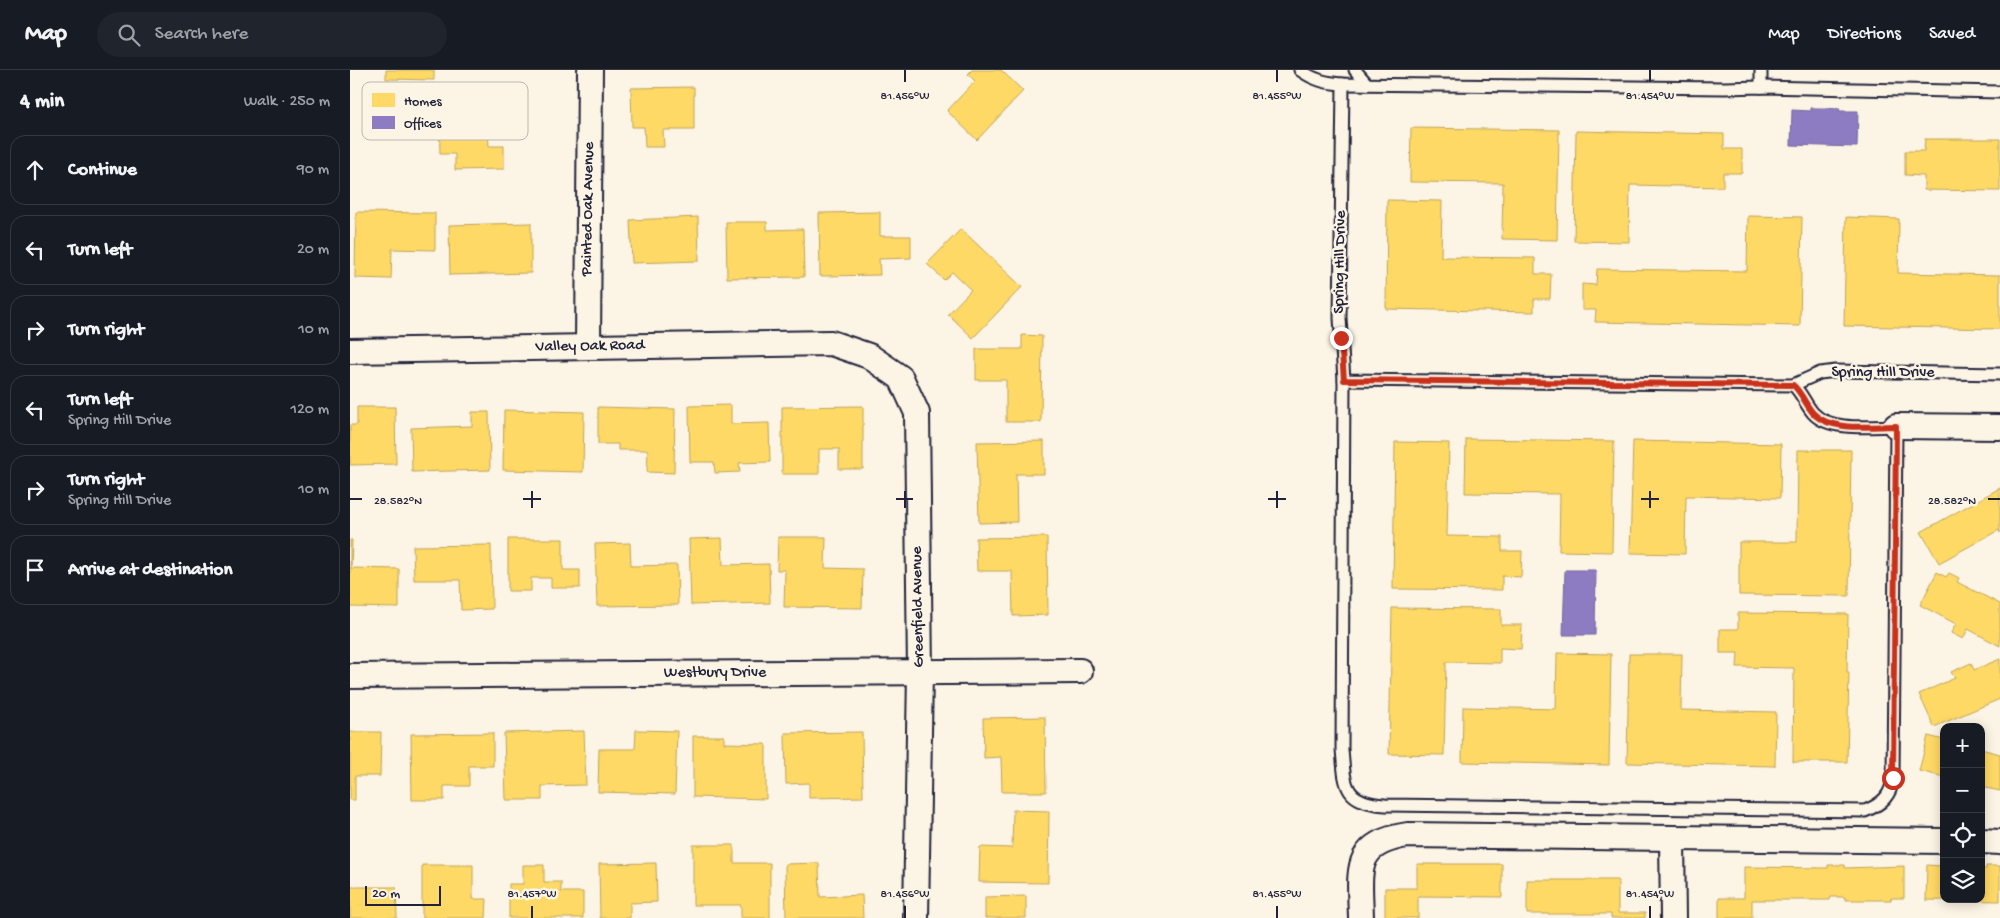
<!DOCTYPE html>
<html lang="en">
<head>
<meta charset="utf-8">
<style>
	body { margin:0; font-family:"Gochi Hand",sans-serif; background:#20242c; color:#f1f3f6 }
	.controls { position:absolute; right:15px; bottom:15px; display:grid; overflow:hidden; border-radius:10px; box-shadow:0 2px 12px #0003 }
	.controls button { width:45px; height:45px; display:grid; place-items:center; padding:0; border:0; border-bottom:1px solid #363941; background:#171b24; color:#f1f3f6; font:25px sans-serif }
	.scale { position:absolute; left:15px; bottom:12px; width:76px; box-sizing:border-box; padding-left:5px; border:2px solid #22223b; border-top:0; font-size:14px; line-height:18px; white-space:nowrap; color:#22223b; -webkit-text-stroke:4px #fcf5e5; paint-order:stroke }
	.stop { position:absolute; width:15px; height:15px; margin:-11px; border:4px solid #c8321e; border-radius:50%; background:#fff }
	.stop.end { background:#c8321e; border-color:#fff; box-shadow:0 1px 5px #0008 }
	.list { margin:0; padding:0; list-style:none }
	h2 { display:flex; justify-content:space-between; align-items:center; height:65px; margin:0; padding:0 20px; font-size:21px }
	h2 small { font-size:16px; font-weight:400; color:#9ea1a6 }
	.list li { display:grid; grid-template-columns:32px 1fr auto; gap:15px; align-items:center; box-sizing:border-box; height:70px; margin:0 10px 10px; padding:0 10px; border:1px solid #363941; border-radius:15px }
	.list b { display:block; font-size:19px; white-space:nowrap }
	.list p { margin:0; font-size:16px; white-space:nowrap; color:#9ea1a6 }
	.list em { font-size:16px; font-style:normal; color:#9ea1a6 }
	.icon { flex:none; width:28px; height:28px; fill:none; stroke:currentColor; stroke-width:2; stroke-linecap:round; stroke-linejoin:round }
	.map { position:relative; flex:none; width:1650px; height:848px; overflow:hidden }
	header { display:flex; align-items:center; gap:30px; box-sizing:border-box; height:70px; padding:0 25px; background:#171b24; border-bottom:1px solid #363941 }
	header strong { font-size:24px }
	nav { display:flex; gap:28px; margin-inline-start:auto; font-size:18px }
	.search { width:350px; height:45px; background:#20242c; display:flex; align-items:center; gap:12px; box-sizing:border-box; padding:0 18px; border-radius:28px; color:#9ea1a6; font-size:19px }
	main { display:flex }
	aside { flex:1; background:#171b24 }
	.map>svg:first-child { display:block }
	.homes { fill:#ffd966; stroke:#bda259 }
	.offices { fill:#8e7cc3; stroke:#6e619a }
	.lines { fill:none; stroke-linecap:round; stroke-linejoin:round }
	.service-casing { stroke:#22223b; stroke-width:15 }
	.minor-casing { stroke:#22223b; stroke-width:28 }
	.service { stroke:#fcf5e5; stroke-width:11 }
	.minor { stroke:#fcf5e5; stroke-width:24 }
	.route { stroke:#c8321e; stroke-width:6 }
	.ticks { fill:none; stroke:#22223b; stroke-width:2 }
	.labels { text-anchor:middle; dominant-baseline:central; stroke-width:5; stroke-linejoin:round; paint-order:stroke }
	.street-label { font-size:16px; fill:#22223b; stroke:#fcf5e5 }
	.key { fill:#fcf5e5; stroke:#bbb6b2; stroke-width:1 }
	.key-label { font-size:14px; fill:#22223b }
	.ticks-label { font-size:12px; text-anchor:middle; fill:#22223b; stroke:#fcf5e5; stroke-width:5; stroke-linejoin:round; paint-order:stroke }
</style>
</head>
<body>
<header>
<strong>Map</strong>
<div class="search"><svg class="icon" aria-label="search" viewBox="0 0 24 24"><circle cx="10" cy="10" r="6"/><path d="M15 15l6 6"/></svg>Search here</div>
<nav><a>Map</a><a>Directions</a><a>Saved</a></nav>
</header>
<main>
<aside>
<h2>4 min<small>Walk · 250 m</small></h2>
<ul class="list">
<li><svg class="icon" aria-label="ahead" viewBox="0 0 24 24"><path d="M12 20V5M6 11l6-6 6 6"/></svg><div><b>Continue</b></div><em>90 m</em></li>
<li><svg class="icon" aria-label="left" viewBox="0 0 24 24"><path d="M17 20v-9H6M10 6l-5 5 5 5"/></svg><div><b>Turn left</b></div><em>20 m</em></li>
<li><svg class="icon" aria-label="right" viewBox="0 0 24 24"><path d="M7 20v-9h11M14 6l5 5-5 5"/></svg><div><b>Turn right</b></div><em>10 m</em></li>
<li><svg class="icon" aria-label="left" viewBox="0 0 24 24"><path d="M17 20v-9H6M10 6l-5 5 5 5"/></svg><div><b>Turn left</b><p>Spring Hill Drive</p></div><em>120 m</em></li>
<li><svg class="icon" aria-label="right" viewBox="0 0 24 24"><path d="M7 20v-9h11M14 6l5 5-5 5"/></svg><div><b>Turn right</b><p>Spring Hill Drive</p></div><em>10 m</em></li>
<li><svg class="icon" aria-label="arrive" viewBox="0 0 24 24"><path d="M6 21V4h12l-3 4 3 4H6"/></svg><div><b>Arrive at destination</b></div></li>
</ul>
</aside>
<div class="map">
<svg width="1650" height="848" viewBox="0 0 1650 848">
	<rect width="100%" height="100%" fill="#fcf5e5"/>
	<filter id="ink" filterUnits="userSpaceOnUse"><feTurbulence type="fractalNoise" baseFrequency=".02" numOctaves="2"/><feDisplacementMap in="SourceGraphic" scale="10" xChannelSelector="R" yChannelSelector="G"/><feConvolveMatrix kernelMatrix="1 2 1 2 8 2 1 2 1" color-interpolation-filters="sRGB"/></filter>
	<g filter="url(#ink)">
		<!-- homes -->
		<g class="homes">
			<polygon points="36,0 84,0 84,10 36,9"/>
			<polygon points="622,0 651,0 673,21 627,70 597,41 625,11 618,4"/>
			<polygon points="344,17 344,60 313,60 314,77 295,77 294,57 282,57 281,18"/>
			<polygon points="163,30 163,59 138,60 139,76 154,76 154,99 105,100 105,84 90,84 89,41 104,41 104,31"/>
			<polygon points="1061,58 1209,60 1207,170 1152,169 1153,113 1060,112"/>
			<polygon points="1226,61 1374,64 1374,79 1392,79 1392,103 1373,103 1373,117 1280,115 1279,172 1224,171"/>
			<polygon points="1575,69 1650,69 1650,121 1574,120 1574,106 1555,105 1555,81 1574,81"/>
			<polygon points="1037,130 1092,131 1091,187 1185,188 1185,204 1201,204 1200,229 1184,229 1184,242 1036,239"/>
			<polygon points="6,142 85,143 85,180 42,179 41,209 5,208"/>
			<polygon points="530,142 530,166 561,166 561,188 529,189 530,205 470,206 469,143"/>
			<polygon points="1398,146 1452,147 1450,256 1245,252 1246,240 1232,240 1232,214 1246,215 1247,199 1397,201"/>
			<polygon points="348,147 349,191 282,193 280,150"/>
			<polygon points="1496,147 1549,149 1548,203 1650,205 1650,259 1494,256"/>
			<polygon points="376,152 417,152 417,160 453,159 454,207 377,208"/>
			<polygon points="181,153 181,203 100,205 99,155"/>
			<polygon points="611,159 672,217 623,268 598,244 621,220 602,202 594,210 577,194"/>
			<polygon points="672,265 692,266 691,352 656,352 656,310 626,310 626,279 672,279"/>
			<polygon points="381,335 381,354 419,353 420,392 389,393 390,402 365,403 364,392 340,392 339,336"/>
			<polygon points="513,336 513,399 489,399 489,379 469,379 469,404 432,404 432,337"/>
			<polygon points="7,337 45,337 46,394 0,395 0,355 7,355"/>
			<polygon points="248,337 325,339 324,403 297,402 298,380 268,380 268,374 248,374"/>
			<polygon points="154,340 234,342 233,402 153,400"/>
			<polygon points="122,342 139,342 140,400 62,402 61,358 122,356"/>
			<polygon points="1116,369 1264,371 1262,482 1209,481 1210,424 1115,423"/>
			<polygon points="694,371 694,404 666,404 667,452 629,453 627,372"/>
			<polygon points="1283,371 1431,374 1430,428 1336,426 1335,484 1280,483"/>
			<polygon points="1045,372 1099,373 1097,466 1152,467 1152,481 1172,481 1171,507 1152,506 1152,520 1043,519"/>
			<polygon points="1448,380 1501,380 1499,526 1389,525 1389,472 1447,472"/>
			<polygon points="1650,418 1650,463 1649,460 1589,493 1571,462"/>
			<polygon points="428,467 476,467 475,498 513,499 512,538 434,537 435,500 427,500"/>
			<polygon points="697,467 698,545 663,546 662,501 627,501 626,468"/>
			<polygon points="372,468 373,495 419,494 420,533 341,535 339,469"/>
			<polygon points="158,469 213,469 213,500 230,500 230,518 201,518 201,508 181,508 181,521 158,521"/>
			<polygon points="0,470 2,470 1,498 49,499 49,538 0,537"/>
			<polygon points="280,473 281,496 327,495 328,535 247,536 245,474"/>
			<polygon points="141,475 142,539 111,540 110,510 64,510 63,476"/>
			<polygon points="1587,502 1596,507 1599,503 1609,508 1607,512 1650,534 1650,576 1618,559 1613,569 1601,563 1606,554 1570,535"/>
			<polygon points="1042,538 1151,539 1151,555 1172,555 1171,579 1150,578 1150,593 1096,592 1094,685 1039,684"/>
			<polygon points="1388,543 1498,544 1497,602 1499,602 1497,692 1443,692 1444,598 1387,597 1388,583 1370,583 1370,559 1388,559"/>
			<polygon points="1207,583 1261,584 1259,695 1112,692 1113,637 1206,639"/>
			<polygon points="1279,584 1332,584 1331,640 1426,642 1425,696 1277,693"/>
			<polygon points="1650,589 1650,629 1584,657 1569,624 1605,608 1601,602 1621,593 1624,600"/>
			<polygon points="695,647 696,722 652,722 651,687 634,688 633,648"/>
			<polygon points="286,660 327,661 325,724 248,722 249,679 285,679"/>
			<polygon points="234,661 236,715 192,716 192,730 156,730 154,663"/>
			<polygon points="0,662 31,662 30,706 5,706 5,730 0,730"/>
			<polygon points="512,662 513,727 459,728 459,713 436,714 435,663"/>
			<polygon points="143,663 143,696 119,696 119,716 94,716 94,730 62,730 61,664"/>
			<polygon points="343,666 374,666 374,673 416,674 416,729 343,727"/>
			<polygon points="1578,666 1594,670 1594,707 1569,701"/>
			<polygon points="1631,679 1650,684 1650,721 1631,717"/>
			<polygon points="663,740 699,741 698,813 629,812 630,777 662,778"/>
			<polygon points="343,775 384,775 384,793 420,793 420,848 391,848 391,835 343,835"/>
			<polygon points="306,793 307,832 280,833 280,848 250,848 249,794"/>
			<polygon points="469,793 470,827 512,825 513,848 436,848 435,794"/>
			<polygon points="1067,794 1152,794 1152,827 1068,826 1068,848 1035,848 1035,818 1067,818"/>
			<polygon points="72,795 123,795 123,829 137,829 136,848 72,848"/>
			<polygon points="173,795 194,795 194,812 211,812 211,822 233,822 233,848 159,848 159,814 173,814"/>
			<polygon points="1478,795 1495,795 1495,798 1554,796 1554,828 1541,828 1541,830 1495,830 1495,827 1481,827 1480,830 1402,830 1402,848 1369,848 1369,828 1394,828 1394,797 1478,798"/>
			<polygon points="1577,795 1593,796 1594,829 1631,829 1631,799 1636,799 1636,796 1650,796 1650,831 1576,830"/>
			<polygon points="1177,810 1268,810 1268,843 1295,843 1295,848 1261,848 1261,844 1177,844"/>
			<polygon points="0,817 46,817 47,848 0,848"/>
			<polygon points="676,826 676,848 635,848 635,827"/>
		</g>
		<!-- offices -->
		<g class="offices">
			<polygon points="1461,38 1490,38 1489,41 1508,41 1507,77 1441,75 1442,40 1461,41"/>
			<polygon points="1215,500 1246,500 1245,565 1213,565"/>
		</g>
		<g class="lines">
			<defs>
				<g id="service">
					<path d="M950,0C964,10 976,13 993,14L1375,18L1411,17L1650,22"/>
					<polyline points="1005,0 1017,14"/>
					<polyline points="1411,0 1411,17"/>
					<polyline points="993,14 990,248 994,310 1443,315 1470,303 1486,301 1650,304"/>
					<path d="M994,310L992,679C995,715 993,732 1035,735L1515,741C1532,734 1541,726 1543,708L1546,356C1523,356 1480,362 1463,343C1455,334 1452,323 1443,315"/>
				</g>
				<g id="minor">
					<polyline points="238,277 240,0"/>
					<polyline points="0,281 481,273 519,286 551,308 567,343 570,602 566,848"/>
					<polyline points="1546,356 1650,357"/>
					<polyline points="0,606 730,601"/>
					<polyline points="1322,768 1323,848"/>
					<polyline points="1631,771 1650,772"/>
					<path d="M1011,848C1010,801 1002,773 1058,765L1594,771"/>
				</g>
			</defs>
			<!-- service casing -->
			<use href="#service" class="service-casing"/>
			<!-- minor casing -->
			<use href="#minor" class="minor-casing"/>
			<!-- service -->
			<use href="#service" class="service"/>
			<!-- minor -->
			<use href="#minor" class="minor"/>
		</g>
	</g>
	<g class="lines" filter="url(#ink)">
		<!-- route -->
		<path class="route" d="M991,268L994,310L1443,315C1452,323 1455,334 1463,343C1480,362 1523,356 1546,356L1543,708"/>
	</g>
	<!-- ticks -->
	<path class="ticks" d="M555,0V12M927,0V12M1300,0V12M182,421V438M555,421V438M927,421V438M1300,421V438M0,429H12M173,429H191M546,429H563M918,429H936M1291,429H1309M1638,429H1650M182,836V848M555,836V848M927,836V848M1300,836V848"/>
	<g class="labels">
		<!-- street labels -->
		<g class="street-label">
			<text transform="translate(239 139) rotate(-89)">Painted Oak Avenue</text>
			<text transform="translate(991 192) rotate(-89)">Spring Hill Drive</text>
			<text transform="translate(240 277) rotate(-1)">Valley Oak Road</text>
			<text x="1533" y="303">Spring Hill Drive</text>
			<text transform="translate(569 537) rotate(-91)">Greenfield Avenue</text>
			<text x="365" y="603">Westbury Drive</text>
		</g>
	</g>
	<!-- legend -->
	<rect x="12" y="12" width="166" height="58" rx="8" class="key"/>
	<rect x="22" y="23" width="23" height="14" fill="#ffd966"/>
	<rect x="22" y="46" width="23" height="13" fill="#8e7cc3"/>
	<g class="key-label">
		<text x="54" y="35">Homes</text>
		<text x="54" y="57">Offices</text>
	</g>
	<g class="ticks-label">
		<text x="555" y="29">81.456°W</text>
		<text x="927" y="29">81.455°W</text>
		<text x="1300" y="29">81.454°W</text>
		<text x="48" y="434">28.582°N</text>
		<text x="1602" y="434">28.582°N</text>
		<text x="182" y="827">81.457°W</text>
		<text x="555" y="827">81.456°W</text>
		<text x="927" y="827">81.455°W</text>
		<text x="1300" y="827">81.454°W</text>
	</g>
</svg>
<div class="controls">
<button>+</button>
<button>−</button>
<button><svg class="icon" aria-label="locate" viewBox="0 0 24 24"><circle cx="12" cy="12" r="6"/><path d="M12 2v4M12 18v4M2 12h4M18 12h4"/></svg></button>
<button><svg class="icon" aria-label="layers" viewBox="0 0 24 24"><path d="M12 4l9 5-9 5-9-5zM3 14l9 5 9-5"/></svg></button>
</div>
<div class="scale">20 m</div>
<div class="stop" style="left:1543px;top:708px"></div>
<div class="stop end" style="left:991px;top:268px"></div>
</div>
</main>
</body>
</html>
